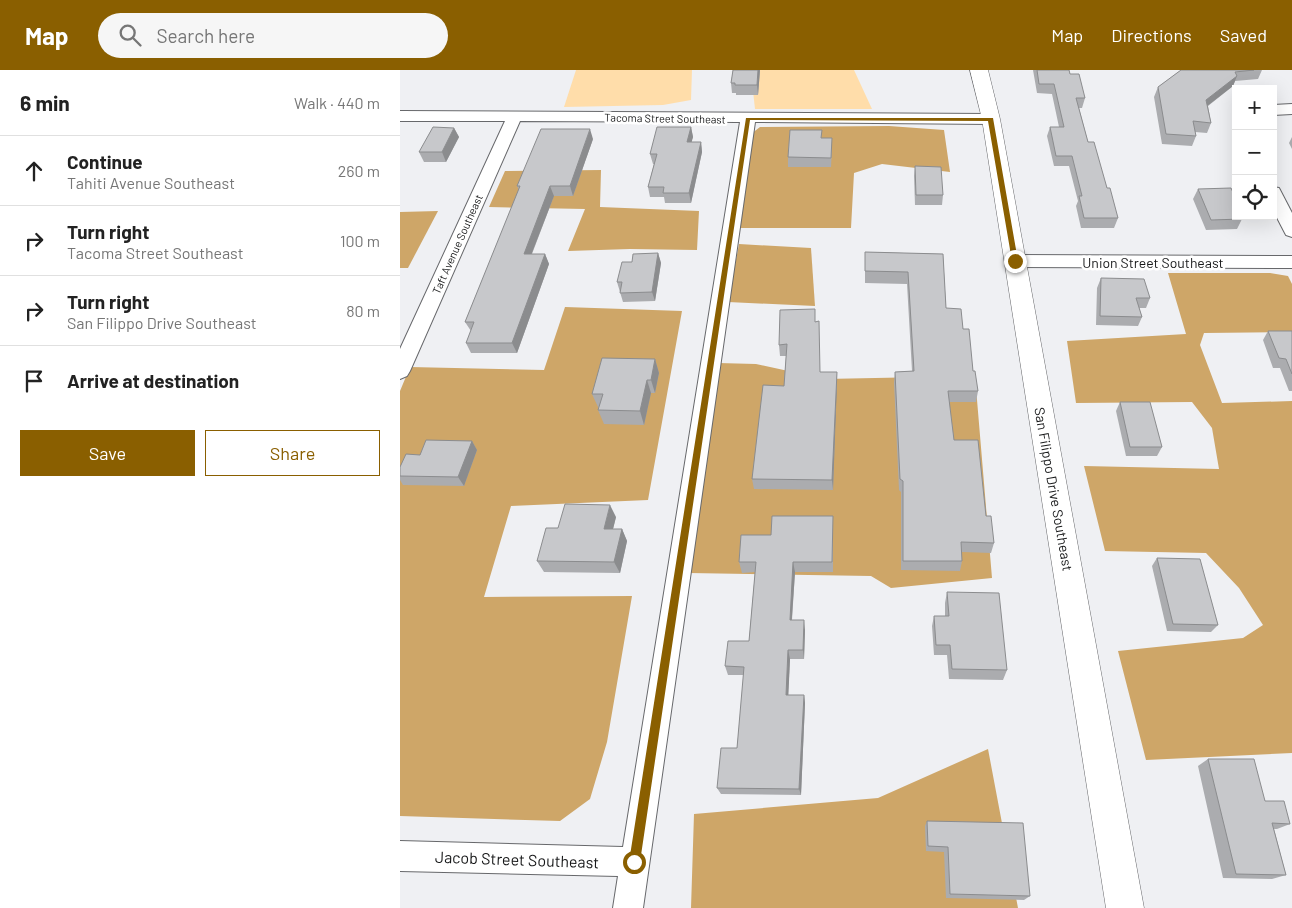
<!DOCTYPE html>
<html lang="en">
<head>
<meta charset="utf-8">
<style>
	body { margin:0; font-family:Barlow,sans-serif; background:#f6f6f6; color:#222 }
	.controls { position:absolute; right:15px; top:15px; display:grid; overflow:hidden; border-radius:0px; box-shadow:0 5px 20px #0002 }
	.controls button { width:45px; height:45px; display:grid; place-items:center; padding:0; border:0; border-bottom:1px solid #e0e0e0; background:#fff; color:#222; font:25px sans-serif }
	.stop { position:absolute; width:15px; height:15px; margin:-11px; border:4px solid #8a5f00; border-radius:50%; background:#fff }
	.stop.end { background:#8a5f00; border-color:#fff; box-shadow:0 1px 5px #0008 }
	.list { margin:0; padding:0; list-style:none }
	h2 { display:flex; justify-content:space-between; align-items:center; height:65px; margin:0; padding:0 20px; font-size:21px }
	h2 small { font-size:16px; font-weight:400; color:#767676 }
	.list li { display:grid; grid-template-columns:32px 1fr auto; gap:15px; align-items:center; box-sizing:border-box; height:70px; padding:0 20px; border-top:1px solid #e0e0e0 }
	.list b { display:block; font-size:19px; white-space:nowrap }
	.list p { margin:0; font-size:16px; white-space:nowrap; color:#767676 }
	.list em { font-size:16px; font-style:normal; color:#767676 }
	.actions { display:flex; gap:10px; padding:15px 20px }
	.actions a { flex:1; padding:11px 0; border:1px solid #8a5f00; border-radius:0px; text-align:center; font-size:18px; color:#8a5f00 }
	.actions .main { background:#8a5f00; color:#fff }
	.icon { flex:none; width:28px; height:28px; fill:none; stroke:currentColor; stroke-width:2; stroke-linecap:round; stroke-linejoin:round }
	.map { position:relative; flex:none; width:892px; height:838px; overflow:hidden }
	header { display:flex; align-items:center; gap:30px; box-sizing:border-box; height:70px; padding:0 25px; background:#8a5f00; color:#fff }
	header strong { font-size:24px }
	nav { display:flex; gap:28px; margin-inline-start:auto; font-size:18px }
	.search { width:350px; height:45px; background:#f6f6f6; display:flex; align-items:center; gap:12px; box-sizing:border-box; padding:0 18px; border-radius:28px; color:#767676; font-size:19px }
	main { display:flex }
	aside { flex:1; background:#fff }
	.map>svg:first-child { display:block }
	.green { fill:#fda }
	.forest { fill:#cea668 }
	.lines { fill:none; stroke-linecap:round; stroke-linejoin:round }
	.minor-casing { stroke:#67686b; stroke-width:2 }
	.tertiary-casing { stroke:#67686b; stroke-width:1 }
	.minor { fill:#fff; fill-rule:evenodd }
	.tertiary { fill:#fff; fill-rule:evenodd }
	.wall { fill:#abacaf }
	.shaded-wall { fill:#8b8c8e }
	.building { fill:#c7c8cb; stroke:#8b8c8e }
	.route { fill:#8a5f00 }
	.labels { text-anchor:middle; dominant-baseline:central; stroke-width:5; stroke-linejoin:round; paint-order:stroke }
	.far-street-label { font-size:11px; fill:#161718; stroke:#fff }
	.street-label { font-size:14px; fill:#161718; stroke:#fff }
	.near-street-label { font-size:16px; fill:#161718; stroke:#fff }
</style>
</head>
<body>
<header>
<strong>Map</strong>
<div class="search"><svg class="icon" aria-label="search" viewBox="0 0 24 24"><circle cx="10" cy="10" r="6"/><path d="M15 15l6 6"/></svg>Search here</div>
<nav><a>Map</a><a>Directions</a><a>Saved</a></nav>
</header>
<main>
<aside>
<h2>6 min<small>Walk · 440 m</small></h2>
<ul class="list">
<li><svg class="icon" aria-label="ahead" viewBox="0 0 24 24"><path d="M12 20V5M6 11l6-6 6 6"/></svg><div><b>Continue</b><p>Tahiti Avenue Southeast</p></div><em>260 m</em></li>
<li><svg class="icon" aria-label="right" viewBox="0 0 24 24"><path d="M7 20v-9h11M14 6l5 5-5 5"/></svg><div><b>Turn right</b><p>Tacoma Street Southeast</p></div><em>100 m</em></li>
<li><svg class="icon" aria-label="right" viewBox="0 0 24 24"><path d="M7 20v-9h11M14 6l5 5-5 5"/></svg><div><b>Turn right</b><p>San Filippo Drive Southeast</p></div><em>80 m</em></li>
<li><svg class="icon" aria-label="arrive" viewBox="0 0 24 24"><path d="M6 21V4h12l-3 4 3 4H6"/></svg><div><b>Arrive at destination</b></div></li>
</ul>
<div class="actions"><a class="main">Save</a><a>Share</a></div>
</aside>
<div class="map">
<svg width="892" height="838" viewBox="0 0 892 838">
	<rect width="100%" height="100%" fill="#eff0f3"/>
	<!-- green -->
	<g class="green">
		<polygon points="176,0 292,0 291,30 263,35 164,37"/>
		<polygon points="353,0 454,0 472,39 355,39 352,12"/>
	</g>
	<!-- forest -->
	<g class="forest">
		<polygon points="489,56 544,60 550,102 482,94 454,103 451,158 338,158 351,64 360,57"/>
		<polygon points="201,100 200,137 299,141 297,180 230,179 168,181 185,139 89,137 105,101"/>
		<polygon points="38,141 8,198 0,198 0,142"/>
		<polygon points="339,174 411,178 415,236 328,232"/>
		<polygon points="768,203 870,203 888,206 892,214 892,262 804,263 800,275 822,333 892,331 892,683 746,690 718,581 843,568 863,555 839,518 806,483 705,481 684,396 819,399 812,358 792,332 676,333 667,271 786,264"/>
		<polygon points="165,237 282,241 248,430 111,436 84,527 232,526 207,672 190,729 160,751 0,746 0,321 10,297 144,300"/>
		<polygon points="318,293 356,294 425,309 575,306 592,508 491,518 471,506 289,503"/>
		<polygon points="588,679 618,838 291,838 294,744 478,728"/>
	</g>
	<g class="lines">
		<defs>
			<g id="minor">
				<polygon points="892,34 892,44 873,45 873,35"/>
				<polygon points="0,41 591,44 596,46 599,49 596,52 591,54 355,52 243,838 213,838 218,806 0,801 0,771 223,777 340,52 120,51 10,301 7,306 0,309 0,279 105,51 0,51"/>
				<polygon points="873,117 879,118 892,143 892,167 886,165 873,140"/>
				<polygon points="615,185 892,186 892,198 615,197 609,195 606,191 609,187"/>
			</g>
			<polygon id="tertiary" points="570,0 588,0 600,49 744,838 706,838 582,49"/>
		</defs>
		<!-- minor casing -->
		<use href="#minor" class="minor-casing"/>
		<!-- tertiary casing -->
		<use href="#tertiary" class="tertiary-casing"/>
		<!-- minor -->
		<use href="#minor" class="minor"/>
		<!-- tertiary -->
		<use href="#tertiary" class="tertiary"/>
	</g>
	<!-- wall -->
	<g class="wall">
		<polygon points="333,0 360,0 358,25 336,25 336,23 332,23 331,13"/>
		<polygon points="633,0 669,0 670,4 685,28 682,38 679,38 688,72 707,118 718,148 714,158 681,158 676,136 678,131 669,96 654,96 647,66 650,57 659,57 652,24 637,23"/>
		<polygon points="781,0 862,0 858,9 835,11 833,16 808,36 811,53 807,63 795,62 796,66 792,76 762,74 754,27 758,17"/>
		<polygon points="291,57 293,67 291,72 301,72 302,82 291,133 265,133 264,127 250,127 248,117 254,94 253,94 250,84"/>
		<polygon points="54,58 59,67 46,92 24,92 19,82"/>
		<polygon points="892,67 892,79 889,73"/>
		<polygon points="193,69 173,126 154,126 132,184 145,184 149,194 117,283 71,283 66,273 71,261 65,252 119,120 117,116"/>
		<polygon points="432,78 431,97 388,97 388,87"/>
		<polygon points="515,96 543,125 542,135 515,135 514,106"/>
		<polygon points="798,119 836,146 842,149 837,159 806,160 793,129"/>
		<polygon points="465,182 543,184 546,238 563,259 578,321 576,332 549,332 554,370 586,446 594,473 591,483 562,482 562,491 560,501 501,500 501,422 499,420 494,313 495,302 512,301 507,214 465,213"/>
		<polygon points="258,183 261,193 255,231 223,232 217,212 232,192"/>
		<polygon points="701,208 750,228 746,238 739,238 742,247 738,256 696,255 697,218"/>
		<polygon points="415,252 420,302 437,302 433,420 354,419 352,409 384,316 386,286 380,286 379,275"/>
		<polygon points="868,261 892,261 892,321 889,321 880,298 873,298 863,270"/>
		<polygon points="255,289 259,303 255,323 251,323 244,355 204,354 198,340 199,338 198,337 192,324"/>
		<polygon points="720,332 762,377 757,386 726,386 716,341"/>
		<polygon points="72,371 77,380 64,416 3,415 0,410 0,397 20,385"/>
		<polygon points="216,447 213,459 222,459 227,471 220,503 144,502 137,491 158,458"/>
		<polygon points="433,457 433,502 395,502 392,550 405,560 404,589 390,589 388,625 404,625 405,633 401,725 321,724 317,718 337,678 344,605 328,605 325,596 349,571 355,502 342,503 339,492 371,465"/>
		<polygon points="757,488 818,555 811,562 767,561 752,496"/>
		<polygon points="547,522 607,600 603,610 549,609 547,585 534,585 532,556 534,546 545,546 545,533"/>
		<polygon points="808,689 865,731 890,754 877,759 874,759 886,805 872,809 823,808 798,696"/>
		<polygon points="527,751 630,826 624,830 546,828 544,782 526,781 525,756"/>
	</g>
	<!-- shaded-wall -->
	<g class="shaded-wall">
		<polygon points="358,0 360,0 358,25 357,15"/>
		<polygon points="837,6 833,16 802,40 806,30"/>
		<polygon points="291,57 293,67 289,82 287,72"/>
		<polygon points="54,58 59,67 46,92 42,82"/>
		<polygon points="190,59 193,69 173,126 170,116"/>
		<polygon points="301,72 302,82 291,133 289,123"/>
		<polygon points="150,116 154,126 128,193 124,184"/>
		<polygon points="258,183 261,193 255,231 252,222"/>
		<polygon points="145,184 149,194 117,283 112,273"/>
		<polygon points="255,289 259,303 255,323 251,310"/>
		<polygon points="437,302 437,313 433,420 432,410"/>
		<polygon points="247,310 251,323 244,355 240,341"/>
		<polygon points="72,371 77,380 64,416 58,407"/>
		<polygon points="210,435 216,447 210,471 204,459"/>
		<polygon points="222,459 227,471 220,503 214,492"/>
		<polygon points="393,492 395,502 391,560 390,550"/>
		<polygon points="404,550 405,560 404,589 403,580"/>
		<polygon points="388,580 390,589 388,633 386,625"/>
		<polygon points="404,625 405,633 401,725 399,719"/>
	</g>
	<!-- building -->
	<g class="building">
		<polygon points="333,0 358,0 357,15 335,15 335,13 331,13"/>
		<polygon points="637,0 669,0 670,4 679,4 685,28 676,28 688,72 694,72 707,118 710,118 718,148 684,148 679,126 682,126 672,86 656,86 650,57 664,57 654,14 639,14"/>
		<polygon points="781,0 854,0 835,2 837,6 806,30 811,53 793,51 796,66 766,64 758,17"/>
		<polygon points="33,57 54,58 42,82 19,82"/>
		<polygon points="257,57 291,57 287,72 301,72 289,123 263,123 264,117 248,117 257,84 250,84"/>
		<polygon points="141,59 190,59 170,116 150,116 124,184 145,184 112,273 66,273 74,252 65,252 120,116 117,116"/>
		<polygon points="390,60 422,60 421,68 432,68 431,88 388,87"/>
		<polygon points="515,96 541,97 543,125 516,125"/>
		<polygon points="831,118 836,129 836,146 840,146 842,149 811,150 798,119"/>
		<polygon points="465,182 543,184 546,238 561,239 563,259 569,259 573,301 575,301 578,321 548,321 554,370 578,370 586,446 591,446 594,473 561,472 562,491 503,491 503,411 500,409 495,302 514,301 508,202 465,201"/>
		<polygon points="258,183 252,222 220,223 222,212 217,212 222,192 232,192 233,184"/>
		<polygon points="701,208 744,209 750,228 736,228 742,247 700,246"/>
		<polygon points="415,239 415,252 419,251 420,302 437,302 432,410 352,409 363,315 384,316 387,274 379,275 380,240"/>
		<polygon points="868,261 892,261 892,304 886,289 879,288"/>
		<polygon points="202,288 255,289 251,310 247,310 240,341 198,340 203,324 192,324"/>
		<polygon points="720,332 750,332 762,377 730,377"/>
		<polygon points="26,370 72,371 58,407 0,406 0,397 6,384 20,385"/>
		<polygon points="165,434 210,435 204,459 222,459 214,492 137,491 146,458 158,458"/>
		<polygon points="372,446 433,446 432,492 393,492 390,550 404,550 403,580 388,580 386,625 404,625 399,719 317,718 321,678 337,678 344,597 325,596 328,571 349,571 356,492 339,492 341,465 371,465"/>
		<polygon points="757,488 800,489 818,555 773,554"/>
		<polygon points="547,522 599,523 607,600 552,599 550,575 536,575 534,546 549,546"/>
		<polygon points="808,689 854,689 865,731 884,731 890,754 872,753 886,805 836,804"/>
		<polygon points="527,751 623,753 630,826 550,824 548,777 528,776"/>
	</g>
	<!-- route -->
	<polygon class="route" points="346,48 593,48 618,191 615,193 612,191 588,51 350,50 240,792 238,796 234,798 230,796 229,792"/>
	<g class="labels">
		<!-- far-street labels -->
		<g class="far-street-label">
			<text transform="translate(265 48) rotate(1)">Tacoma Street Southeast</text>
			<text transform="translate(57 174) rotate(-66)">Taft Avenue Southeast</text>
		</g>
		<!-- street labels -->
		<g class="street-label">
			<text x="753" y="192">Union Street Southeast</text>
			<text transform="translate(654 419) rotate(80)">San Filippo Drive Southeast</text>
		</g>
		<!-- near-street labels -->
		<g class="near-street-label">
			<text transform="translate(117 789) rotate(2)">Jacob Street Southeast</text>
		</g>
	</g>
</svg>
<div class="controls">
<button>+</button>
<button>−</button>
<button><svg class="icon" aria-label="locate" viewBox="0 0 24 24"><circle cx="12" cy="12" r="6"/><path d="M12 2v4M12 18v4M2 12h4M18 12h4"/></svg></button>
</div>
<div class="stop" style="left:234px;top:792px"></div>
<div class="stop end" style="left:615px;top:191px"></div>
</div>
</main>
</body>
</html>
